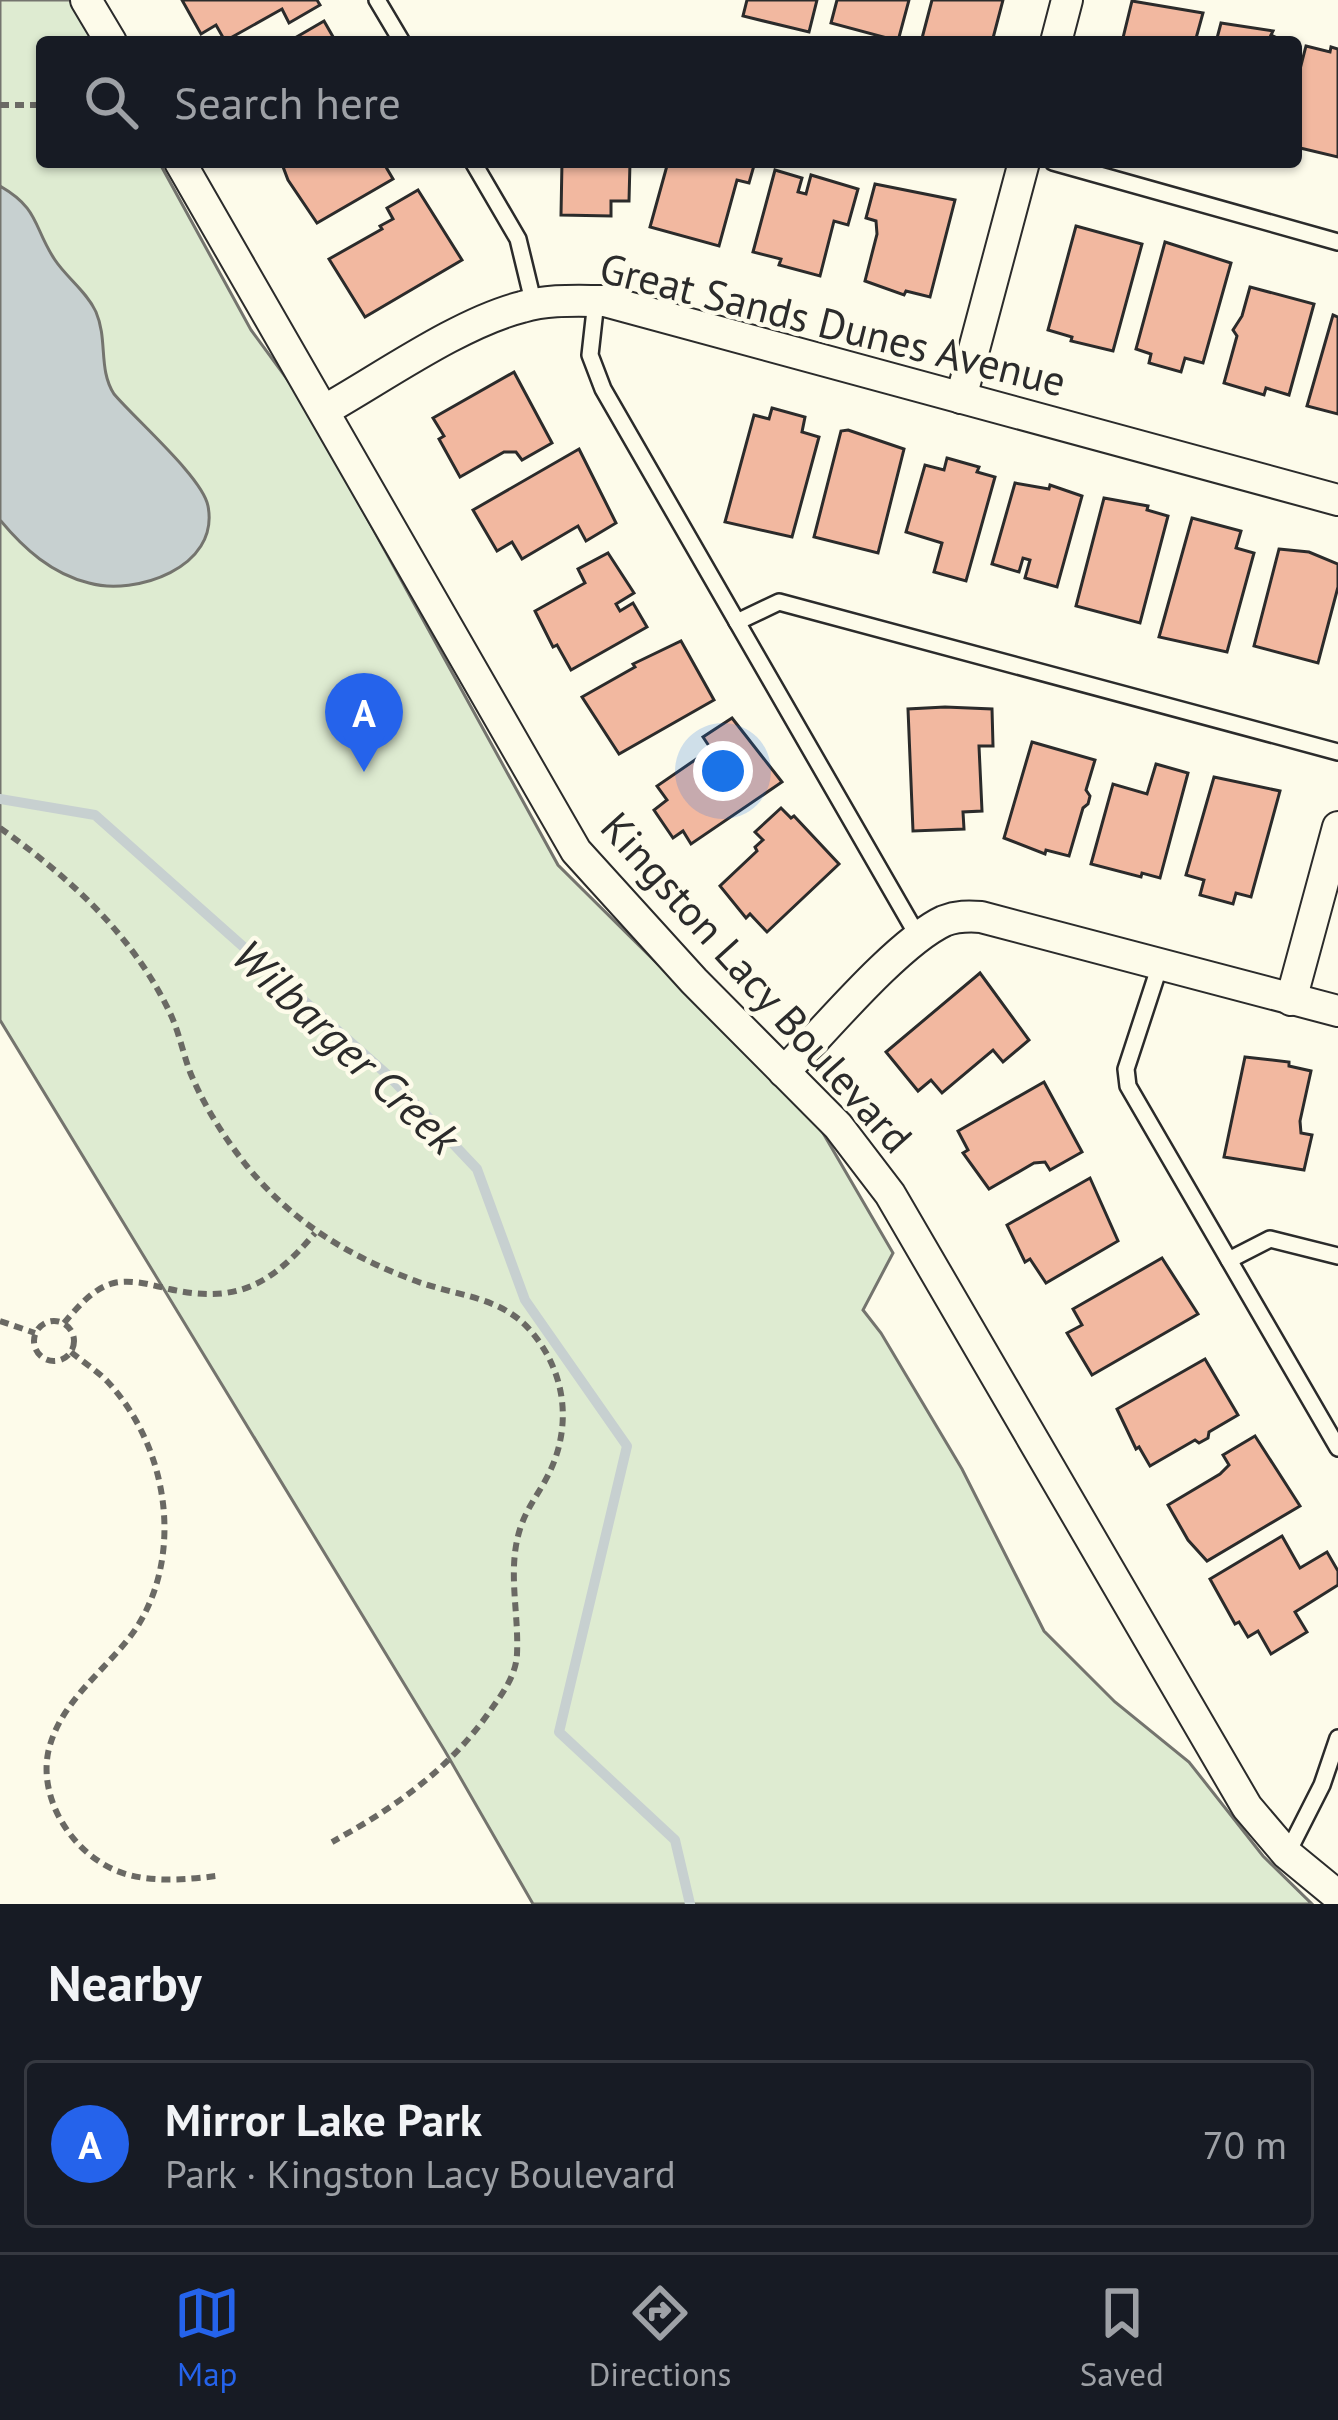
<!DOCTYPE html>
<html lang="en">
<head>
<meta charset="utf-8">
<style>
	body { margin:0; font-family:"PT Sans",sans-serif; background:#242831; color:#f1f3f6 }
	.you { position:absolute; left:723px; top:771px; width:42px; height:42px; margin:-30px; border:9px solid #fff; border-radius:50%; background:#1a73e8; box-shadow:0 0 0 18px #1a73e833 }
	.badge { display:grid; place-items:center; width:78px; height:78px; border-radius:50%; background:#2563eb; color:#fff; font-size:39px; font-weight:700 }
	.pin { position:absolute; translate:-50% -99px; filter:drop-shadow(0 3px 6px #0008) }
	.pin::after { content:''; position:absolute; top:63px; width:42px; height:36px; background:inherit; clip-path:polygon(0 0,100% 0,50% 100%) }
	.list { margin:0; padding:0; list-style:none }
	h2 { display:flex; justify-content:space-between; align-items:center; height:156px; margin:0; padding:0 48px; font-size:51px }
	h2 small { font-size:39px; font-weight:400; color:#9ea1a6 }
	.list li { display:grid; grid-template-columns:78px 1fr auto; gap:36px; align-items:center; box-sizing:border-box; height:168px; margin:0 24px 24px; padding:0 24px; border:3px solid #363941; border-radius:12px }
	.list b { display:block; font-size:45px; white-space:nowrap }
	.list p { margin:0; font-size:39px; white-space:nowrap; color:#9ea1a6 }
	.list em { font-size:39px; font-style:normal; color:#9ea1a6 }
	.icon { flex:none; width:66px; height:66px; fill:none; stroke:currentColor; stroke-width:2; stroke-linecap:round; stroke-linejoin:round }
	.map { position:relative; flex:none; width:1338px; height:1904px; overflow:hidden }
	.search { position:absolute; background:#171b24; box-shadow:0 3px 9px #0004; left:36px; right:36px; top:36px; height:132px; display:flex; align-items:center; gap:30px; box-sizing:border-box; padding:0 42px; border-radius:12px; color:#9ea1a6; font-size:45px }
	.sheet { height:348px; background:#171b24 }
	nav { display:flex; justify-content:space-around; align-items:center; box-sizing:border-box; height:168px; border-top:3px solid #363941; background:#171b24; font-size:33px; color:#9ea1a6 }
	nav a { display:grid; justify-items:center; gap:6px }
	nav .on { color:#2563eb }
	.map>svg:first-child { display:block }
	.green { fill:#deebd1; stroke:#74746e; stroke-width:3 }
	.water { fill:#c7d0d0; stroke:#74746e; stroke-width:3 }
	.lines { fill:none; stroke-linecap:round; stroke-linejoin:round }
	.stream { stroke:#c7d0d0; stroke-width:10 }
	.building { fill:#f2b8a0; stroke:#2b2b2b; stroke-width:3 }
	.service-casing { stroke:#2b2b2b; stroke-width:20 }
	.minor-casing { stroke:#2b2b2b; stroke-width:34 }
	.path { stroke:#6a6964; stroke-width:6; stroke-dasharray:9 6; stroke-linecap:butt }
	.service { stroke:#fdfbea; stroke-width:15 }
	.minor { stroke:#fdfbea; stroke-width:30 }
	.labels { text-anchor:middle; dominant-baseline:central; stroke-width:9; stroke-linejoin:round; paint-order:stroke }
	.street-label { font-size:42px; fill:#2b2b2b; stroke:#fdfbea }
	.water-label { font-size:45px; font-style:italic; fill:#2b2b2b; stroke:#fdfbea }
</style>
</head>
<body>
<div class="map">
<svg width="1338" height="1904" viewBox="0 0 1338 1904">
	<rect width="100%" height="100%" fill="#fdfbea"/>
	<!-- green -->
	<polygon class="green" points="0,0 71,0 96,42 42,42 42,162 159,162 251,330 301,398 558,865 816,1121 893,1253 863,1310 881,1333 962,1469 1044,1631 1115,1702 1189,1762 1263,1856 1312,1904 533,1904 445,1751 0,1020"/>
	<!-- water -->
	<path class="water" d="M0,186C40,209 33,227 55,260C67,278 87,292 96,312C108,340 98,369 114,394C136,420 203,478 208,506C220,568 135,596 89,583C52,574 24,549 0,520Z"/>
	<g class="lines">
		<!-- stream -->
		<polyline class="stream" points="0,799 95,815 391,1078 477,1169 525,1300 627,1446 559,1732 675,1840 690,1904"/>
	</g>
	<!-- building -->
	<g class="building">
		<polygon points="182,0 317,0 320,5 289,23 282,9 225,41 216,25 201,34"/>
		<polygon points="747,0 817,0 809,32 743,16"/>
		<polygon points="837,0 909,0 898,41 831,23"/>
		<polygon points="932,0 1003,0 992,42 921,42"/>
		<polygon points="1132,1 1203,13 1195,42 1122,42"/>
		<polygon points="324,21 336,42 288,42"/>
		<polygon points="1221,23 1273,31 1271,35 1286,42 1216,42"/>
		<polygon points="1306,46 1330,52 1331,47 1338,49 1338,157 1296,147 1296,85"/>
		<polygon points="285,162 383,162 393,179 317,223 288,180 282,164"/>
		<polygon points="562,162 630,162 629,201 611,201 611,216 561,215"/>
		<polygon points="668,162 755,162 749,183 737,180 719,246 650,227"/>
		<polygon points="775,170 802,178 798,192 806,194 811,175 858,189 848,225 834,221 820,276 779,265 781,259 753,252"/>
		<polygon points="875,184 955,200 930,297 906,291 904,295 865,281 877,234 876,221 866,218"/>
		<polygon points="418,190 462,260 365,317 329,259 382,229 380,226 393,219 387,208"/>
		<polygon points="1076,226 1142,244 1113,351 1071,341 1072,337 1048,330"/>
		<polygon points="1165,242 1231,263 1203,363 1185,358 1181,372 1149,363 1151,354 1136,349"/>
		<polygon points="1250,287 1314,304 1289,395 1266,388 1264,395 1224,383 1237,336 1233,330 1242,316"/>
		<polygon points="1333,315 1338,317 1338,414 1307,406"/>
		<polygon points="514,372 552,443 522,460 516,452 504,452 460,477 439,439 444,436 433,418"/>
		<polygon points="772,408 805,417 802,432 819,437 792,537 725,522 754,415 769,419"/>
		<polygon points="848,430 904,449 878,553 814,537 841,431"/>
		<polygon points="579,449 616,523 586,541 578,526 522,559 512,542 497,551 473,510"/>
		<polygon points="947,458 979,467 977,472 995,477 966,581 934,572 942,543 906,532 925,465 944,470"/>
		<polygon points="1015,483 1049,489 1050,485 1082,496 1057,587 1025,578 1030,560 1023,558 1019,572 992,564"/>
		<polygon points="1104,498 1148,506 1147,510 1168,516 1140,623 1076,606"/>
		<polygon points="1192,518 1241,531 1236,548 1254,553 1227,652 1159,637"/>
		<polygon points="1279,549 1309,552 1338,564 1338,587 1318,663 1254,646"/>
		<polygon points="608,553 634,593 616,604 620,611 633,603 647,627 571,670 557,645 553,647 535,611 585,583 578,569"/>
		<polygon points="681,641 714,700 619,754 582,697 635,667 633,664"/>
		<polygon points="945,707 992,709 993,746 979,746 982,811 963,812 964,829 913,831 908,709"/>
		<polygon points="732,718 782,782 691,844 683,831 673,838 654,810 667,800 657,786 711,749 703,737"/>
		<polygon points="1032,742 1095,760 1086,790 1090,796 1088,804 1083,808 1069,856 1046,850 1045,854 1004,838"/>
		<polygon points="1156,764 1188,773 1160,878 1142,873 1141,877 1091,864 1113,784 1147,794"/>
		<polygon points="1214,777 1280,791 1251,897 1236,893 1233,904 1200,895 1204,880 1186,875"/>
		<polygon points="781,808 791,818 794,816 839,864 767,932 750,914 746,918 720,886 757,851 755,847 763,840 755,832"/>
		<polygon points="980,973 1029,1040 1003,1062 993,1050 942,1093 931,1080 918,1091 886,1052"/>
		<polygon points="1245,1057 1289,1062 1289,1066 1311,1071 1300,1121 1301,1133 1312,1135 1304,1170 1224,1157"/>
		<polygon points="1044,1082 1082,1152 1050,1170 1045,1162 1034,1163 989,1189 963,1153 968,1150 958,1131"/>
		<polygon points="1090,1178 1118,1241 1046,1283 1030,1259 1025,1262 1007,1225"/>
		<polygon points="1162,1258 1198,1314 1092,1375 1067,1333 1082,1325 1073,1309"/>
		<polygon points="1205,1359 1238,1415 1209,1432 1208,1438 1199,1443 1195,1440 1150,1466 1139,1447 1136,1449 1117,1409"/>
		<polygon points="1255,1436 1300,1506 1207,1561 1188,1540 1168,1505 1220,1474 1229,1465 1223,1455"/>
		<polygon points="1282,1536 1300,1568 1327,1552 1338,1571 1338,1585 1295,1612 1307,1632 1271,1654 1258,1631 1248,1637 1239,1622 1235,1624 1210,1579"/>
	</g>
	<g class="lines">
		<defs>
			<g id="service">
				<polyline points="377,0 402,42"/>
				<polyline points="473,162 518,239 534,305"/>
				<polyline points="1053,162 1338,242"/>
				<polyline points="596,301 590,355 603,389 919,938"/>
				<polyline points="737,622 779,602 1338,752"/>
				<polyline points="1160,965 1126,1069 1128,1086 1338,1448"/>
				<polyline points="1229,1260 1270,1239 1338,1256"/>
				<polyline points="1287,1854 1322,1785 1338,1738"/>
			</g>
			<g id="minor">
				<polyline points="86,0 111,42"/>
				<polyline points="1056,42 1067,0"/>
				<polyline points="180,162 576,851 694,981 838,1126 890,1194 1247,1807 1287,1854 1338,1896"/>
				<polyline points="961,398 1024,162"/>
				<path d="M325,410C382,378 459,323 522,307C549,299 577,301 605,301L1338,500"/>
				<polyline points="1291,1000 1338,827"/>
				<path d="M784,1072C823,1032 897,943 944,921C957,916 968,916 981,917L1338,1011"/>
			</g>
		</defs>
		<!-- service casing -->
		<use href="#service" class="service-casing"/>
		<!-- minor casing -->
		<use href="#minor" class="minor-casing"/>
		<!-- path -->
		<g class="path">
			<polyline points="0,105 42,105"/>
			<path d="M0,828C69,877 133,935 170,1013C179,1032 183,1053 190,1072C204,1106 224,1137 246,1165C292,1222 348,1256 416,1281C456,1296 500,1296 530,1330C568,1374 573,1431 545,1481C536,1497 526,1510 520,1529C507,1570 519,1612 517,1654C516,1676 502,1694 490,1711C449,1770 394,1808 332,1842"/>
			<polyline points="0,1321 35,1333"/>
			<circle cx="54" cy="1341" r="20"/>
			<path d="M64,1323C77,1308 93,1288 114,1283C132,1279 152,1285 169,1289C237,1304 271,1285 315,1233"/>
			<path d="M71,1352C83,1362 96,1370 107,1381C167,1445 185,1551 137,1627C109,1669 59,1700 48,1753C39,1801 73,1853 117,1871C147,1883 185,1880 216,1876"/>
		</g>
		<!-- service -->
		<use href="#service" class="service"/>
		<!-- minor -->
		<use href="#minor" class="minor"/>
	</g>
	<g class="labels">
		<!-- street labels -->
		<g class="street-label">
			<text transform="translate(833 324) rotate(14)">Great Sands Dunes Avenue</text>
			<text transform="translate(757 982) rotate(48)">Kingston Lacy Boulevard</text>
		</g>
		<!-- water labels -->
		<g class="water-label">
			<text transform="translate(347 1046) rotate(43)">Wilbarger Creek</text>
		</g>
	</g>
</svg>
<div class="you"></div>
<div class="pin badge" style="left:364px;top:772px">A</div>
<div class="search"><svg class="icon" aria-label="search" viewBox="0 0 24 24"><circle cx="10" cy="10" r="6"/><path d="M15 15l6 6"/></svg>Search here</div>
</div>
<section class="sheet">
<h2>Nearby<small></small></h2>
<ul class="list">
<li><span class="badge">A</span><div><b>Mirror Lake Park</b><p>Park · Kingston Lacy Boulevard</p></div><em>70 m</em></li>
</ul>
</section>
<nav>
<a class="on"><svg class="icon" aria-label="map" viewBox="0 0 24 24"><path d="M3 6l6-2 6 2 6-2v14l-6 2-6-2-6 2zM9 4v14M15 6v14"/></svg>Map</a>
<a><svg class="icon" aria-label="directions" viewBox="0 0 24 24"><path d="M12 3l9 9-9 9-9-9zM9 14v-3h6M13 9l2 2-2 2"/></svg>Directions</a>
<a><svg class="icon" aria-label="saved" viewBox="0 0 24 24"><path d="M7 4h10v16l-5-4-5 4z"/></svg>Saved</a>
</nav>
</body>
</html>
